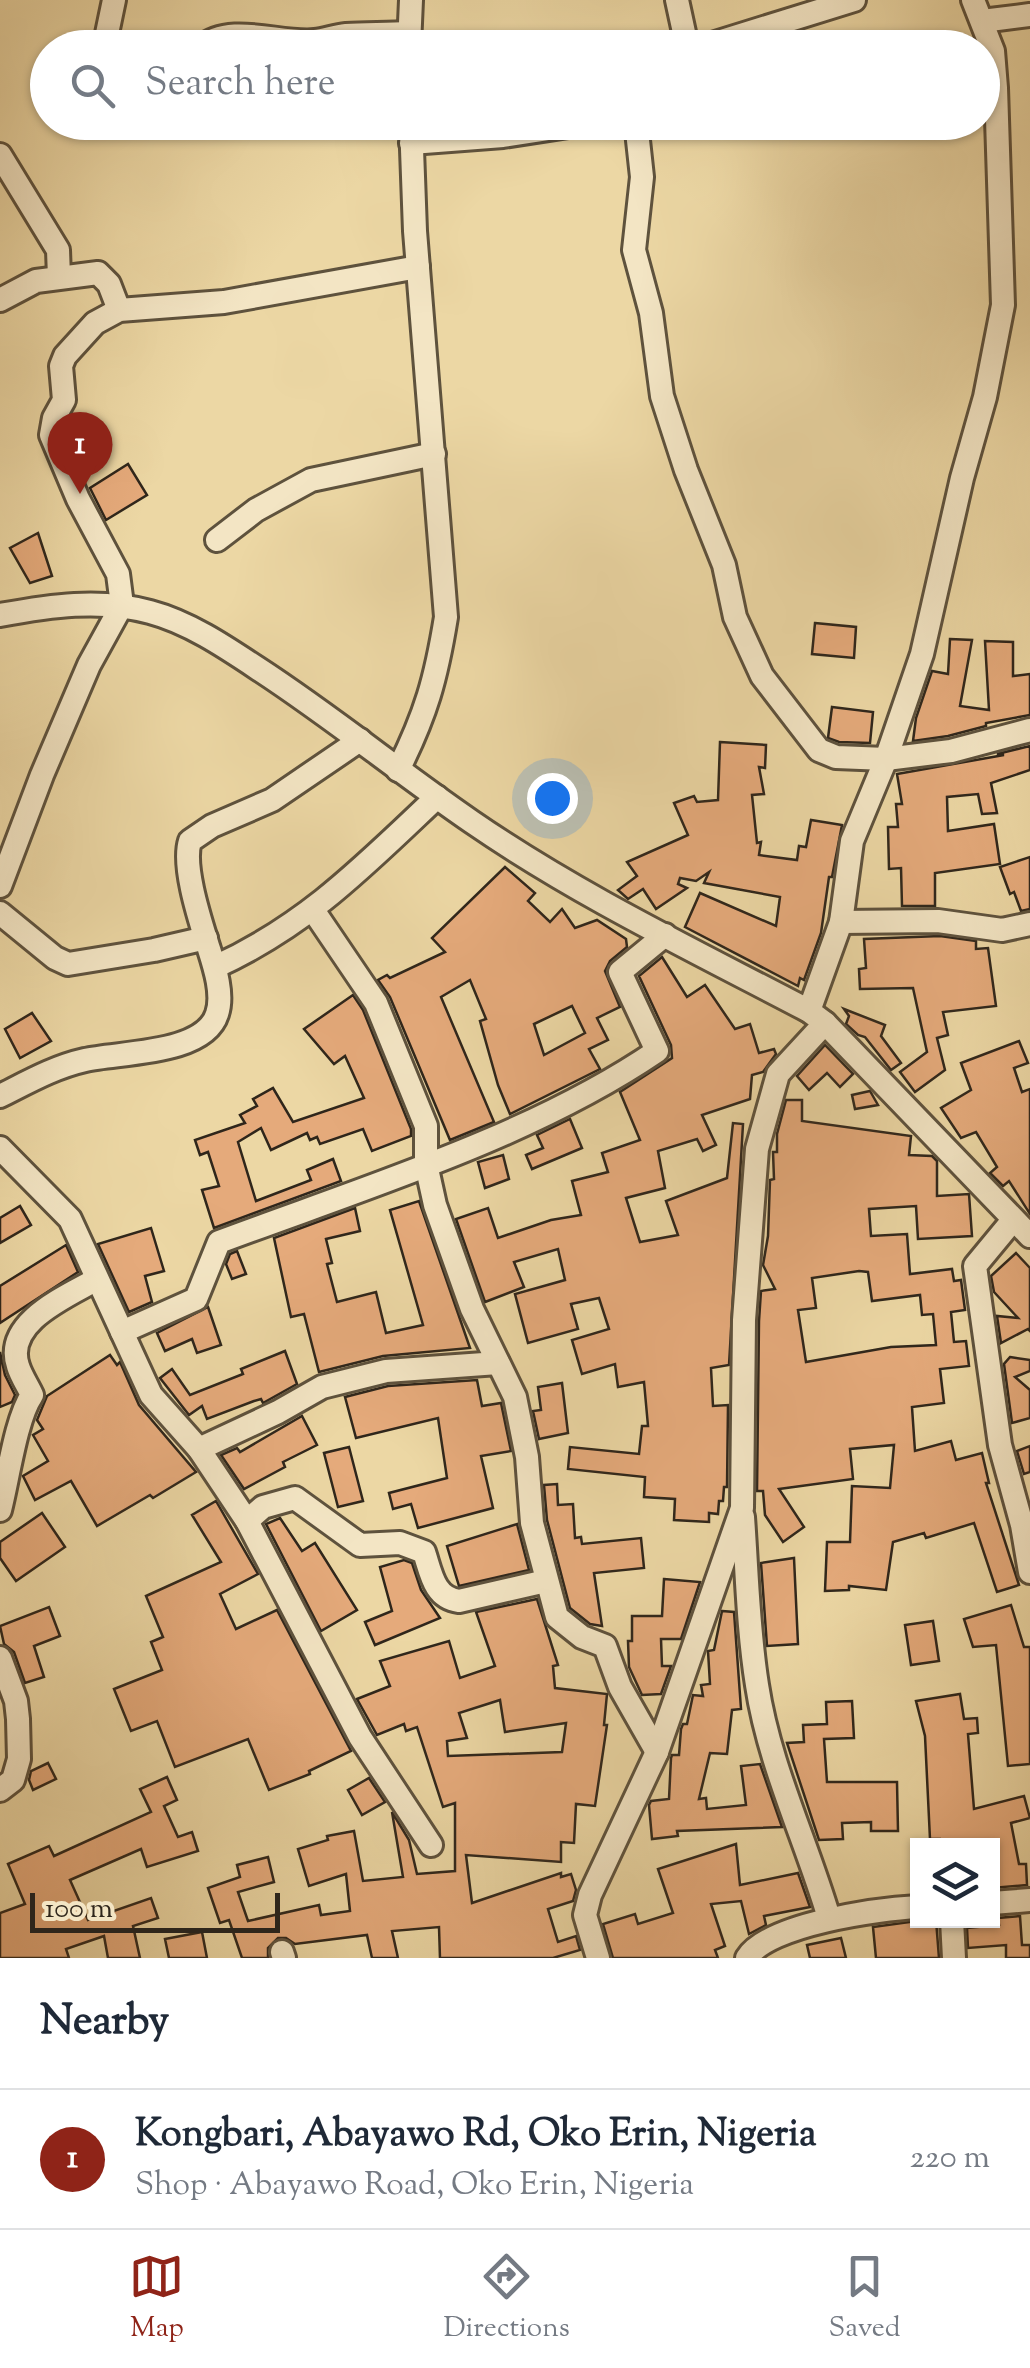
<!DOCTYPE html>
<html lang="en">
<head>
<meta charset="utf-8">
<style>
	body { margin:0; font-family:"Sorts Mill Goudy",serif; background:#f2f2f3; color:#1f2937 }
	.controls { position:absolute; right:30px; bottom:30px; display:grid; overflow:hidden; border-radius:0px; box-shadow:0 2px 8px #0004 }
	.controls button { width:90px; height:90px; display:grid; place-items:center; padding:0; border:0; border-bottom:2px solid #e0e1e3; background:#fff; color:#1f2937; font:50px sans-serif }
	.scale { position:absolute; left:30px; bottom:25px; width:250px; box-sizing:border-box; padding-left:10px; border:5px solid #2f261b; border-top:0; font-size:28px; line-height:35px; white-space:nowrap; color:#2f261b; -webkit-text-stroke:8px #f3e5c4; paint-order:stroke }
	.you { position:absolute; left:552px; top:798px; width:35px; height:35px; margin:-25px; border:8px solid #fff; border-radius:50%; background:#1a73e8; box-shadow:0 0 0 15px #1a73e833 }
	.badge { display:grid; place-items:center; width:65px; height:65px; border-radius:50%; background:#8f2418; color:#fff; font-size:32px; font-weight:700 }
	.pin { position:absolute; translate:-50% -82px; filter:drop-shadow(0 2px 5px #0008) }
	.pin::after { content:''; position:absolute; top:52px; width:35px; height:30px; background:inherit; clip-path:polygon(0 0,100% 0,50% 100%) }
	.list { margin:0; padding:0; list-style:none }
	h2 { display:flex; justify-content:space-between; align-items:center; height:130px; margin:0; padding:0 40px; font-size:42px }
	h2 small { font-size:32px; font-weight:400; color:#747a83 }
	.list li { display:grid; grid-template-columns:65px 1fr auto; gap:30px; align-items:center; box-sizing:border-box; height:140px; padding:0 40px; border-top:2px solid #e0e1e3 }
	.list b { display:block; font-size:38px; white-space:nowrap }
	.list p { margin:0; font-size:32px; white-space:nowrap; color:#747a83 }
	.list em { font-size:32px; font-style:normal; color:#747a83 }
	.icon { flex:none; width:55px; height:55px; fill:none; stroke:currentColor; stroke-width:2; stroke-linecap:round; stroke-linejoin:round }
	.map { position:relative; flex:none; width:1030px; height:1958px; overflow:hidden }
	.search { position:absolute; background:#fff; box-shadow:0 2px 8px #0004; left:30px; right:30px; top:30px; height:110px; display:flex; align-items:center; gap:25px; box-sizing:border-box; padding:0 35px; border-radius:55px; color:#747a83; font-size:38px }
	.sheet { height:270px; background:#fff }
	nav { display:flex; justify-content:space-around; align-items:center; box-sizing:border-box; height:140px; border-top:2px solid #e0e1e3; background:#fff; font-size:28px; color:#747a83 }
	nav a { display:grid; justify-items:center; gap:5px }
	nav .on { color:#8f2418 }
	.map>svg:first-child { display:block }
	.building { fill:#e5aa7b; stroke:#2f261b; stroke-width:2.5; fill-rule:evenodd }
	.lines { fill:none; stroke-linecap:round; stroke-linejoin:round }
	.minor-casing { stroke:#5e523d; stroke-width:28 }
	.minor { stroke:#f3e5c4; stroke-width:22 }
</style>
</head>
<body>
<div class="map">
<svg width="1030" height="1958" viewBox="0 0 1030 1958">
	<rect width="100%" height="100%" fill="#ecd7a4"/>
	<filter id="stains"><feTurbulence type="fractalNoise" baseFrequency=".002" numOctaves="4"/><feColorMatrix values="0 0 0 0 .2 0 0 0 0 .09 0 0 0 0 .02 0 0 0 .5 -.17"/></filter>
	<radialGradient id="worn" r=".72"><stop offset=".6" stop-color="#630" stop-opacity="0"/><stop offset="1" stop-color="#630" stop-opacity=".3"/></radialGradient>
	<!-- building -->
	<g class="building">
		<polygon points="128,464 147,495 106,520 90,488"/>
		<polygon points="38,533 52,576 30,583 10,548"/>
		<polygon points="815,623 856,627 854,658 812,654"/>
		<polygon points="950,639 972,640 960,706 989,710 985,641 1013,642 1013,676 1030,674 1030,715 986,723 986,726 948,736 913,741 916,718 932,671 948,674"/>
		<polygon points="832,707 873,712 870,743 839,742 828,738"/>
		<polygon points="720,742 766,745 765,768 759,767 764,794 752,795 757,843 761,842 759,855 797,860 799,846 806,847 811,820 842,825 832,877 829,877 821,933 804,980 800,978 798,986 685,927 700,893 776,926 780,897 704,883 709,872 696,881 680,878 678,884 687,888 656,909 643,889 628,899 618,890 637,876 627,862 688,835 674,803 694,796 697,802 718,800"/>
		<polygon points="1030,746 1030,770 991,783 997,813 982,814 978,794 947,797 948,831 994,824 1000,864 935,873 935,906 902,906 901,868 889,869 888,827 898,827 896,804 902,804 897,774 1004,755 997,754"/>
		<polygon points="1030,857 1030,909 1021,911 1014,892 1010,894 1000,867"/>
		<path d="M505,867L535,893L528,901L550,922L562,909L575,928L597,920L626,939L627,947L610,961L605,971L620,1007L597,1018L608,1040L589,1049L600,1069L510,1114L498,1085L480,1021L486,1019L470,980L441,997L494,1122L450,1140L390,997L378,980L387,975L390,978L445,952L432,938ZM572,1006L585,1033L544,1055L534,1024Z"/>
		<polygon points="940,936 976,941 976,949 988,948 996,1006 943,1012 948,1035 937,1038 945,1070 915,1092 900,1072 927,1052 913,988 860,989 859,969 866,968 864,939"/>
		<polygon points="662,957 687,997 705,985 735,1029 750,1024 759,1053 774,1049 776,1054 763,1072 752,1075 750,1099 702,1115 716,1145 703,1151 697,1139 658,1151 665,1188 626,1198 640,1242 678,1235 666,1201 727,1178 733,1123 743,1124 729,1365 711,1368 713,1406 728,1405 727,1487 724,1487 723,1501 719,1501 718,1514 709,1513 709,1522 674,1520 675,1499 644,1497 645,1477 568,1469 570,1447 639,1454 642,1426 648,1426 644,1382 618,1387 615,1364 582,1374 572,1340 609,1329 599,1298 571,1304 578,1329 528,1343 515,1294 565,1280 558,1249 514,1262 524,1287 485,1302 456,1219 488,1208 498,1238 551,1220 581,1215 572,1181 608,1172 602,1153 640,1140 620,1092 672,1058 671,1045 639,976"/>
		<polygon points="353,995 363,1010 411,1129 411,1136 372,1151 363,1129 320,1144 317,1137 310,1140 307,1133 271,1150 261,1128 238,1142 256,1201 311,1180 307,1170 333,1159 341,1181 214,1228 202,1190 219,1186 208,1152 200,1155 195,1140 245,1123 240,1115 257,1106 253,1099 273,1088 293,1122 364,1098 345,1056 334,1064 304,1029"/>
		<polygon points="844,1009 885,1025 881,1036 901,1063 891,1070 865,1037 858,1035 846,1024 849,1016"/>
		<polygon points="32,1013 51,1041 20,1058 5,1029"/>
		<polygon points="1019,1041 1028,1063 1014,1068 1022,1092 1030,1089 1030,1214 1009,1181 1003,1186 990,1173 997,1167 976,1132 961,1138 941,1108 971,1090 961,1063"/>
		<polygon points="825,1045 853,1074 840,1087 827,1073 809,1090 797,1076"/>
		<polygon points="870,1091 878,1105 855,1109 852,1095"/>
		<path d="M786,1100H802V1121L911,1136L909,1155L932,1156L937,1161V1196L969,1194L972,1236L918,1239L916,1206L869,1209L871,1236L907,1234L910,1274L952,1269L954,1281L961,1280L965,1310L951,1312L954,1342L966,1341L969,1366L940,1369L944,1403L912,1407L915,1451L951,1441L956,1460L982,1453L989,1483H986L1019,1585L997,1592L974,1523L926,1538L924,1533L893,1542L886,1590L849,1586V1590L825,1591L827,1542H850L852,1486L890,1488L894,1445L850,1449L853,1479L779,1489L804,1527L783,1542L765,1515L763,1491H757L759,1321L761,1291L775,1289L763,1265L768,1236L770,1180L774,1179L773,1152H777V1134ZM859,1271L868,1272L872,1301L920,1295L922,1315L933,1314L936,1345L891,1347L806,1362L798,1310L816,1308L812,1278Z"/>
		<polygon points="570,1119 582,1148 532,1169 526,1155 543,1148 537,1135"/>
		<polygon points="503,1155 509,1179 485,1188 478,1162"/>
		<polygon points="419,1201 470,1348 383,1356 319,1372 304,1314 291,1317 274,1238 355,1208 360,1231 326,1239 332,1263 327,1264 337,1302 376,1292 386,1333 423,1325 390,1210"/>
		<polygon points="20,1206 31,1225 0,1243 0,1218"/>
		<polygon points="151,1228 164,1271 145,1276 152,1302 129,1312 98,1244"/>
		<polygon points="66,1245 78,1272 0,1323 0,1286"/>
		<polygon points="237,1251 246,1274 232,1279 226,1264 230,1254"/>
		<polygon points="1016,1253 1030,1268 1030,1331 1028,1329 1001,1343 997,1316 1018,1318 994,1292 991,1276"/>
		<polygon points="208,1307 221,1345 197,1353 192,1339 165,1351 157,1333"/>
		<polygon points="285,1351 297,1384 263,1403 261,1399 254,1401 207,1419 202,1406 189,1415 160,1378 172,1369 190,1395 243,1374 241,1369"/>
		<polygon points="0,1352 5,1375 15,1395 12,1402 0,1407"/>
		<polygon points="110,1355 117,1365 120,1362 139,1405 196,1472 153,1498 150,1495 97,1526 71,1481 35,1500 23,1476 48,1461 33,1435 43,1429 37,1420 47,1396"/>
		<polygon points="1010,1357 1030,1360 1030,1371 1015,1377 1030,1390 1030,1418 1012,1423 1004,1364"/>
		<polygon points="477,1380 482,1406 501,1403 511,1451 481,1456 493,1508 418,1528 411,1504 393,1509 389,1493 447,1478 438,1418 356,1438 345,1397 388,1386"/>
		<polygon points="562,1383 568,1433 539,1439 533,1411 541,1410 538,1387"/>
		<polygon points="302,1416 317,1445 283,1462 285,1467 244,1489 221,1455 237,1448 240,1452"/>
		<polygon points="1030,1446 1030,1472 1024,1474 1017,1451"/>
		<polygon points="349,1447 363,1501 338,1507 324,1453"/>
		<polygon points="557,1484 558,1505 573,1504 575,1538 581,1537 582,1544 641,1538 644,1568 594,1573 602,1626 590,1624 570,1608 547,1520 544,1485"/>
		<polygon points="216,1501 258,1574 220,1594 236,1629 277,1610 351,1751 309,1771 310,1774 269,1790 248,1739 175,1767 157,1721 131,1731 114,1689 162,1670 151,1642 163,1637 146,1596 221,1562 192,1515"/>
		<polygon points="42,1513 65,1547 16,1581 0,1558 0,1542"/>
		<polygon points="280,1518 302,1551 315,1543 357,1610 321,1631 266,1524"/>
		<polygon points="517,1524 529,1570 459,1586 447,1546"/>
		<polygon points="794,1558 798,1644 767,1646 761,1563"/>
		<polygon points="404,1560 412,1563 421,1590 440,1618 375,1645 365,1622 392,1611 380,1567"/>
		<polygon points="664,1579 700,1582 681,1639 661,1639 662,1666 671,1666 661,1694 642,1695 629,1667 628,1641 632,1641 632,1616 662,1616"/>
		<path d="M537,1599L558,1665L553,1666L555,1688L607,1694L604,1725H607L595,1806L576,1804L574,1843L561,1842V1862L466,1855L472,1903L561,1873V1877L571,1874L576,1890L573,1901L548,1909L558,1942L576,1936L580,1950L553,1958H440L439,1927L392,1931L398,1958H372L367,1935L295,1944L286,1938H278L268,1948V1958H242L229,1920L220,1923L208,1888L240,1877L237,1865L268,1857L274,1882L238,1892L248,1921L319,1905L321,1915L350,1911L346,1874L309,1886L298,1849L328,1840L327,1836L354,1831L363,1881L403,1877L392,1812L409,1840L417,1874L455,1871V1803L443,1807L417,1727L406,1731L404,1724L377,1735L357,1699L390,1686L380,1661L449,1641L460,1678L495,1666L476,1612ZM500,1700L505,1732L566,1723L562,1752L448,1756L447,1741L467,1738L459,1713Z"/>
		<polygon points="1011,1605 1024,1647 1030,1647 1030,1764 1008,1766 996,1645 973,1647 964,1619"/>
		<polygon points="49,1607 60,1636 34,1646 44,1677 25,1683 14,1652 4,1644 0,1626"/>
		<polygon points="722,1611 734,1612 741,1709 732,1710 727,1754 710,1753 699,1799 706,1798 707,1809 746,1805 741,1766 760,1764 782,1827 677,1831 678,1836 652,1839 649,1805 651,1801 669,1799 671,1758 672,1755 679,1755 681,1729 683,1724 687,1724 693,1695 703,1696 701,1685 710,1684 708,1651 714,1650"/>
		<polygon points="933,1621 939,1661 911,1665 905,1625"/>
		<polygon points="960,1694 964,1719 977,1718 978,1733 968,1734 974,1809 1024,1796 1030,1818 1011,1823 1019,1864 1026,1864 1027,1885 992,1888 992,1846 941,1846 940,1839 930,1839 925,1736 916,1701"/>
		<polygon points="852,1701 854,1738 824,1739 827,1782 897,1782 898,1831 871,1831 871,1822 842,1823 843,1839 819,1840 787,1743 804,1742 803,1725 827,1724 826,1702"/>
		<polygon points="48,1763 56,1779 33,1790 29,1780 31,1771"/>
		<polygon points="167,1777 177,1800 164,1806 178,1837 192,1832 198,1851 147,1867 141,1849 70,1880 88,1920 151,1898 158,1918 133,1926 140,1958 108,1958 104,1936 66,1949 69,1958 0,1958 0,1913 25,1904 8,1864 49,1846 54,1856 151,1812 140,1789"/>
		<polygon points="369,1778 385,1802 362,1815 348,1790"/>
		<polygon points="736,1844 740,1885 798,1873 810,1907 764,1916 766,1925 749,1934 741,1901 711,1904 725,1946 715,1950 718,1958 613,1958 603,1924 635,1914 638,1924 673,1913 658,1869"/>
		<polygon points="1020,1916 1022,1945 1030,1945 1030,1958 1006,1958 1006,1945 968,1948 967,1928 999,1925 998,1918"/>
		<polygon points="924,1920 936,1920 939,1958 876,1958 873,1927"/>
		<polygon points="202,1932 207,1958 169,1958 165,1939"/>
		<polygon points="841,1938 846,1958 810,1958 807,1945"/>
	</g>
	<g class="lines">
		<defs>
			<g id="minor">
				<polyline points="677,0 685,37 683,48"/>
				<polyline points="982,21 1030,15"/>
				<polyline points="409,46 411,0"/>
				<polyline points="104,48 114,0"/>
				<path d="M200,48C232,22 279,45 315,41C325,40 335,36 346,35C366,34 387,34 408,33"/>
				<polyline points="699,48 854,0"/>
				<polyline points="636,122 642,177 634,250 651,313 662,396 686,470 724,565 735,617 762,676 819,750 836,757 886,759 951,751 1030,730"/>
				<polyline points="411,143 503,136 588,123 636,123"/>
				<polyline points="0,155 58,250 59,277"/>
				<polyline points="0,300 36,281 98,273 109,284 119,310"/>
				<polyline points="217,540 256,510 311,480 434,454"/>
				<path d="M0,615C49,606 100,598 150,612C188,622 224,646 257,668C331,716 399,772 472,822C578,895 695,951 809,1011L825,1023L1030,1236"/>
				<path d="M398,770C426,714 436,679 446,617L415,231L411,122"/>
				<polyline points="0,886 42,775 89,665 122,605 118,574 78,499 51,435 54,418 64,400 61,366 65,356 95,323 119,310 224,302 418,267"/>
				<polyline points="313,910 376,1003 426,1126 426,1164 435,1205 472,1309 515,1397 527,1457 532,1523 557,1617 582,1637 605,1646 620,1687 657,1752"/>
				<polyline points="0,913 55,958 68,964 154,950 206,938"/>
				<polyline points="841,922 938,921 1002,930 1030,924"/>
				<path d="M215,967C307,925 364,866 437,797"/>
				<polyline points="809,1011 841,922 852,841 886,759 922,654 962,478 985,397 1003,305 996,88 993,51 973,0"/>
				<path d="M0,1096C28,1082 54,1067 85,1060C119,1052 204,1055 217,1014C224,994 214,965 208,946C200,920 182,866 190,841L212,826L272,800L360,740"/>
				<polyline points="0,1148 70,1219 151,1395 199,1449 247,1521 360,1737 431,1845"/>
				<polyline points="1013,1220 975,1266 1000,1445 1022,1525 1030,1572"/>
				<path d="M122,1332L196,1299L219,1242C363,1188 531,1137 657,1051L620,972L665,935"/>
				<polyline points="199,1449 278,1412 322,1387 386,1371 498,1363"/>
				<path d="M0,1510C8,1479 16,1418 32,1395C28,1386 21,1376 18,1366C3,1322 68,1296 97,1279"/>
				<path d="M743,1517C747,1572 748,1629 757,1685C769,1765 806,1840 829,1918"/>
				<path d="M247,1521L263,1507L295,1498L360,1545L400,1543L424,1552C431,1573 434,1598 459,1601L546,1581"/>
				<polyline points="0,1658 16,1701 18,1719 19,1759 13,1780 0,1790"/>
				<polyline points="992,1903 1030,1900"/>
				<polyline points="952,1920 954,1958"/>
				<polyline points="282,1952 284,1958"/>
				<polyline points="598,1958 585,1915 590,1895 657,1752 742,1508 744,1320 757,1149 778,1074 825,1023"/>
				<path d="M747,1958C768,1924 879,1909 918,1907"/>
			</g>
		</defs>
		<!-- minor casing -->
		<use href="#minor" class="minor-casing"/>
		<!-- minor -->
		<use href="#minor" class="minor"/>
	</g>
	<rect width="100%" height="100%" filter="url(#stains)"/>
	<rect width="100%" height="100%" fill="url(#worn)"/>
</svg>
<div class="controls">
<button><svg class="icon" aria-label="layers" viewBox="0 0 24 24"><path d="M12 4l9 5-9 5-9-5zM3 14l9 5 9-5"/></svg></button>
</div>
<div class="scale">100 m</div>
<div class="you"></div>
<div class="pin badge" style="left:80px;top:494px">1</div>
<div class="search"><svg class="icon" aria-label="search" viewBox="0 0 24 24"><circle cx="10" cy="10" r="6"/><path d="M15 15l6 6"/></svg>Search here</div>
</div>
<section class="sheet">
<h2>Nearby<small></small></h2>
<ul class="list">
<li><span class="badge">1</span><div><b>Kongbari, Abayawo Rd, Oko Erin, Nigeria</b><p>Shop · Abayawo Road, Oko Erin, Nigeria</p></div><em>220 m</em></li>
</ul>
</section>
<nav>
<a class="on"><svg class="icon" aria-label="map" viewBox="0 0 24 24"><path d="M3 6l6-2 6 2 6-2v14l-6 2-6-2-6 2zM9 4v14M15 6v14"/></svg>Map</a>
<a><svg class="icon" aria-label="directions" viewBox="0 0 24 24"><path d="M12 3l9 9-9 9-9-9zM9 14v-3h6M13 9l2 2-2 2"/></svg>Directions</a>
<a><svg class="icon" aria-label="saved" viewBox="0 0 24 24"><path d="M7 4h10v16l-5-4-5 4z"/></svg>Saved</a>
</nav>
</body>
</html>
